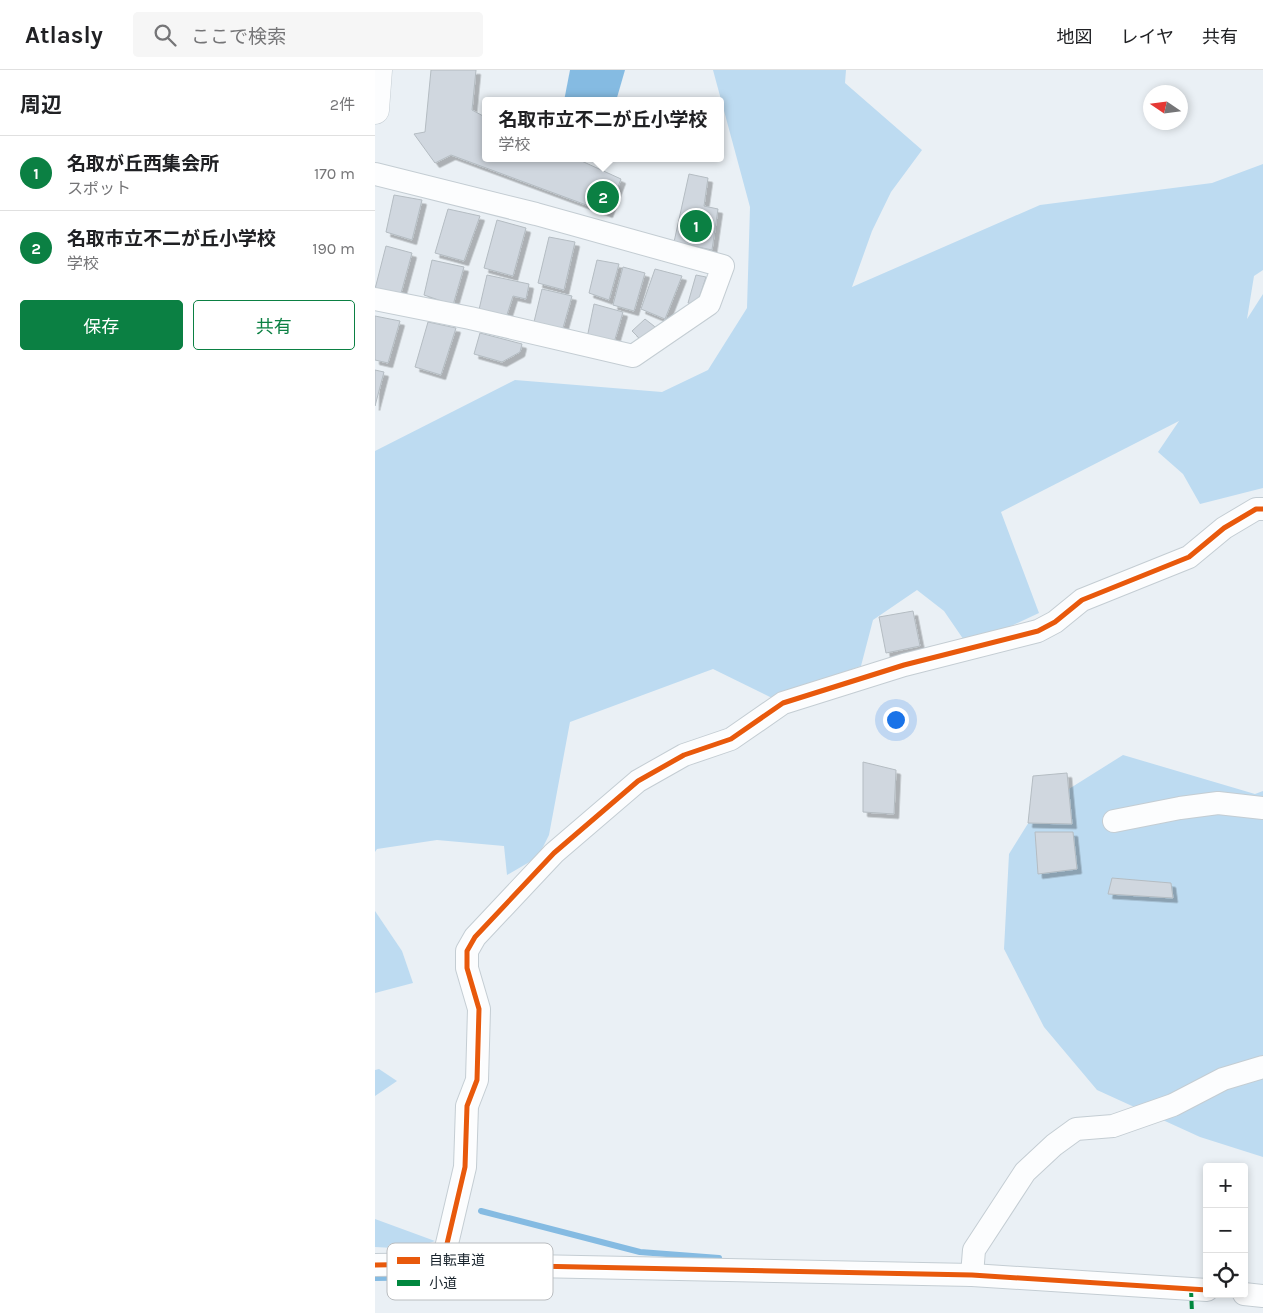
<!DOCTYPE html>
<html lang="ja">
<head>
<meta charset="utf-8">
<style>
	body { margin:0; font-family:Karla,"Noto Sans JP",sans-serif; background:#f6f6f6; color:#202124 }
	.controls { position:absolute; right:15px; bottom:15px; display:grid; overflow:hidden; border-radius:5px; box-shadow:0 2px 8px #0003 }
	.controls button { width:45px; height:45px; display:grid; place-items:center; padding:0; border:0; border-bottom:1px solid #e0e0e0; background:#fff; color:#202124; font:25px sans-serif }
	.compass { position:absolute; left:768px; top:15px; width:45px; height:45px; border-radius:50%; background:#fff; box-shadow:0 2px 8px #0003; rotate:283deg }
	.you { position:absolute; left:520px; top:649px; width:18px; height:18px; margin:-12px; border:4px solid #fff; border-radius:50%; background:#1a73e8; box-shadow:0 0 0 8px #1a73e833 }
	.badge { display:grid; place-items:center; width:32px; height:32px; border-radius:50%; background:#0b8043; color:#fff; font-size:16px; font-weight:700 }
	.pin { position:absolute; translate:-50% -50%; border:2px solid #fff; box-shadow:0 1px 5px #0006 }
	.popup { position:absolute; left:107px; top:27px; width:242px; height:65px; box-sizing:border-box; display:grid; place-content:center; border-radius:5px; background:#fff; filter:drop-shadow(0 1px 4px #0005); font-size:16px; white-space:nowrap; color:#757577 }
	.popup b { font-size:19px; color:#202124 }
	.popup::after { content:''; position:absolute; left:50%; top:100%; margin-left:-10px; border:10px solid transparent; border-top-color:#fff }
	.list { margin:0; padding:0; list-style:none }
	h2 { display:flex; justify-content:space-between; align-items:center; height:65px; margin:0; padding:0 20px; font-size:21px }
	h2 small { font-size:16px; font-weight:400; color:#757577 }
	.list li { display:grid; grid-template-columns:32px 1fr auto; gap:15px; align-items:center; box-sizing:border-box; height:75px; padding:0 20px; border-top:1px solid #e0e0e0 }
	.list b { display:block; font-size:19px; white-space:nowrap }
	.list p { margin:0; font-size:16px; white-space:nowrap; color:#757577 }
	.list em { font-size:16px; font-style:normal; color:#757577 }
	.actions { display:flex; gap:10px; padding:15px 20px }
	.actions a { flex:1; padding:11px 0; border:1px solid #0b8043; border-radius:5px; text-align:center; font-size:18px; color:#0b8043 }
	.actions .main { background:#0b8043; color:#fff }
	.icon { flex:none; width:28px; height:28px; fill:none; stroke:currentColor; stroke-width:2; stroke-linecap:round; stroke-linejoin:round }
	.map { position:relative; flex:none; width:888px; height:1243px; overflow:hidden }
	header { display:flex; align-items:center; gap:30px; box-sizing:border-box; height:70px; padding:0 25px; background:#fff; border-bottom:1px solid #e0e0e0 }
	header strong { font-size:24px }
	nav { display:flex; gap:28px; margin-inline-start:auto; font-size:18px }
	.search { width:350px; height:45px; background:#f6f6f6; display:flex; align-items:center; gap:12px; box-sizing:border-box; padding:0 18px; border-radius:5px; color:#757577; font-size:19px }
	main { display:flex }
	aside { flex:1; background:#fff }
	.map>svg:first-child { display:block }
	.green { fill:#bddbf1 }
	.water { fill:#85bbe2 }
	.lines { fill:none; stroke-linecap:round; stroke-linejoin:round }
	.stream { stroke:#85bbe2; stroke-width:6 }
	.building { fill:#d0d7df; stroke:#b4bcc2; filter:url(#shadow) }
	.minor-casing { stroke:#c4cdd3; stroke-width:24 }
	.tertiary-casing { stroke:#c4cdd3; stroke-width:29 }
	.minor { stroke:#fcfdfe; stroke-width:22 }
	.tertiary { stroke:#fcfdfe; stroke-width:28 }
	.quiet { stroke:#00873e; stroke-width:4; stroke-dasharray:8 4; stroke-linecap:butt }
	.cycleway-casing { stroke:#fff; stroke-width:8 }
	.cycleway { stroke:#e8590c; stroke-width:5 }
	.key { fill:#fff; stroke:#babdc0; stroke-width:1 }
	.key-label { font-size:14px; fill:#18232c }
</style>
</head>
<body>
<header>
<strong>Atlasly</strong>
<div class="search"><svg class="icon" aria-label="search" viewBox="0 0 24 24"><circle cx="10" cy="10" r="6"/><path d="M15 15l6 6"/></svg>ここで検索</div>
<nav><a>地図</a><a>レイヤ</a><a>共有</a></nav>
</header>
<main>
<aside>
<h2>周辺<small>2件</small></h2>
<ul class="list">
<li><span class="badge">1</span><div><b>名取が丘西集会所</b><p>スポット</p></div><em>170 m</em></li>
<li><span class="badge">2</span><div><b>名取市立不二が丘小学校</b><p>学校</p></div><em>190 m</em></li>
</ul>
<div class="actions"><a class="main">保存</a><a>共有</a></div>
</aside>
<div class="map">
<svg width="888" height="1243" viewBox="0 0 888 1243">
	<defs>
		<filter id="shadow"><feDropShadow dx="4.5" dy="4.5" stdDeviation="0" flood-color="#0004"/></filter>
	</defs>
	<rect width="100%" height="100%" fill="#eaf0f5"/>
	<!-- green -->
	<g class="green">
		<polygon points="338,0 471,0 470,13 547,80 516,122 497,161 477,217 665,135 837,113 888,94 888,200 879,206 872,249 888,224 888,418 825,434 808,404 783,382 804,351 626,442 664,543 593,576 569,541 542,520 498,550 486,596 397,628 338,599 195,652 174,765 163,787 132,805 129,776 62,770 2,779 0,782 0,381 140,310 287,322 333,300 372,238 375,137"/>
		<polygon points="748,685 880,724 888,721 888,1087 825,1067 722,1020 669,957 629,879 634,784 662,739"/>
		<polygon points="0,841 27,881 38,913 0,923"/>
		<polygon points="4,999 22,1011 0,1026 0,1000"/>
		<polygon points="0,1149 60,1171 38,1179 0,1177"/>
	</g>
	<!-- water -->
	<polygon class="water" points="195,0 250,0 241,31 189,31"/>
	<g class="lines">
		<!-- stream -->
		<g class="stream">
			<polyline points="106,1141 265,1182 344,1188"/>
			<polyline points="0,1208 62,1207"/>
		</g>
	</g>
	<!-- building -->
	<g class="building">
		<polygon points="56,0 101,0 97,40 110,47 110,88 200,88 246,109 233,143 76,85 60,93 39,64 50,62"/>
		<polygon points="314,104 333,108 329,136 343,139 337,180 299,172"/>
		<polygon points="19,125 47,130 37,170 11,162"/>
		<polygon points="73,139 105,146 89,191 60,183"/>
		<polygon points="122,150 151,158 138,206 109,198"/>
		<polygon points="174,167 200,172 189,220 163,213"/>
		<polygon points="11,176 37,183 25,227 0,219"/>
		<polygon points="57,190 89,197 78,235 49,225"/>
		<polygon points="222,190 244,194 234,230 214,223"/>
		<polygon points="248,197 270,203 259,241 238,235"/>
		<polygon points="280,199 307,206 290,249 266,239"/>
		<polygon points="112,205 154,214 151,229 138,226 130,251 103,244"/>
		<polygon points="321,205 331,207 322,235 313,233"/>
		<polygon points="167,219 197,226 186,265 158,256"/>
		<polygon points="219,234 248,242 238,276 212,268"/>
		<polygon points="0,246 25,251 13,293 0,290"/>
		<polygon points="270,249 284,260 269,273 257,261"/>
		<polygon points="53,252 81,258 66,305 40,297"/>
		<polygon points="105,263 147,274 145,282 127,292 99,284"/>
		<polygon points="0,300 9,302 0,336"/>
		<polygon points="538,541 545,576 511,583 504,547"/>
		<polygon points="488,692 521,700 519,744 488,742"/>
		<polygon points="692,703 697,754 653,753 658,706"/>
		<polygon points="660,762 698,762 702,799 663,804"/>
		<polygon points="737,808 796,813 798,828 733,824"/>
	</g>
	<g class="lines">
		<defs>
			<g id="minor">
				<polyline points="0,104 161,144 348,196 334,234 258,286 95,248 0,229"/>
				<polyline points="739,751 805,738 843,733 888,738"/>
				<polyline points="63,1194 71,1178 90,1097 92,1036 102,1010 104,939 92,898 92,881 100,867 179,783 263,711 309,685 356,669 408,633 529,595 663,561 680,552 707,530 814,487 849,458 881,439 888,439"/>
				<polyline points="0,1195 63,1194 597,1205 832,1220"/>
				<polyline points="597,1205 599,1180 650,1102 679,1075 701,1059 738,1056 798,1035 848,1009 888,997"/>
				<polyline points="869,1224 888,1226"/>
			</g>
			<polyline id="tertiary" points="0,40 3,0"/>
		</defs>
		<!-- minor casing -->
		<use href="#minor" class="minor-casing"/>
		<!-- tertiary casing -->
		<use href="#tertiary" class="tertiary-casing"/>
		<!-- minor -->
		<use href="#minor" class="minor"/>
		<!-- tertiary -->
		<use href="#tertiary" class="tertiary"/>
		<!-- quiet -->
		<polyline class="quiet" points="816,1219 817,1243"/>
		<defs>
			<g id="cycleway">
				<polyline points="63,1194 71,1178 90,1097 92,1036 102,1010 104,939 92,898 92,881 100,867 179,783 263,711 309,685 356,669 408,633 529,595 663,561 680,552 707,530 814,487 849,458 881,439 888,439"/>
				<polyline points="0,1195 63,1194 597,1205 832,1220"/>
			</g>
		</defs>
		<!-- cycleway casing -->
		<use href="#cycleway" class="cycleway-casing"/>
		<!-- cycleway -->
		<use href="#cycleway" class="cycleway"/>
	</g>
	<!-- legend -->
	<rect x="12" y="1173" width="166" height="57" rx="8" class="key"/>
	<rect x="22" y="1187" width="23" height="7" fill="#e8590c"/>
	<rect x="22" y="1210" width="23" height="6" fill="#00873e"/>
	<g class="key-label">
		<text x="54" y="1195">自転車道</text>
		<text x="54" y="1218">小道</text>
	</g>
</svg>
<div class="controls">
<button>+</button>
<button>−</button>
<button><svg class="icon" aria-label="locate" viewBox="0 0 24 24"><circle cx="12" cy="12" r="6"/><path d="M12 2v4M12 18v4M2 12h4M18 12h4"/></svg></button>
</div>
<svg class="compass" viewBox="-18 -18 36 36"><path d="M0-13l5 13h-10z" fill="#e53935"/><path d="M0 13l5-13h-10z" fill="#757577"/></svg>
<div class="you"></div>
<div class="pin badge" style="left:321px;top:156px">1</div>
<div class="pin badge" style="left:228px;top:127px">2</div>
<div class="popup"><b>名取市立不二が丘小学校</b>学校</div>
</div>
</main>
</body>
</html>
